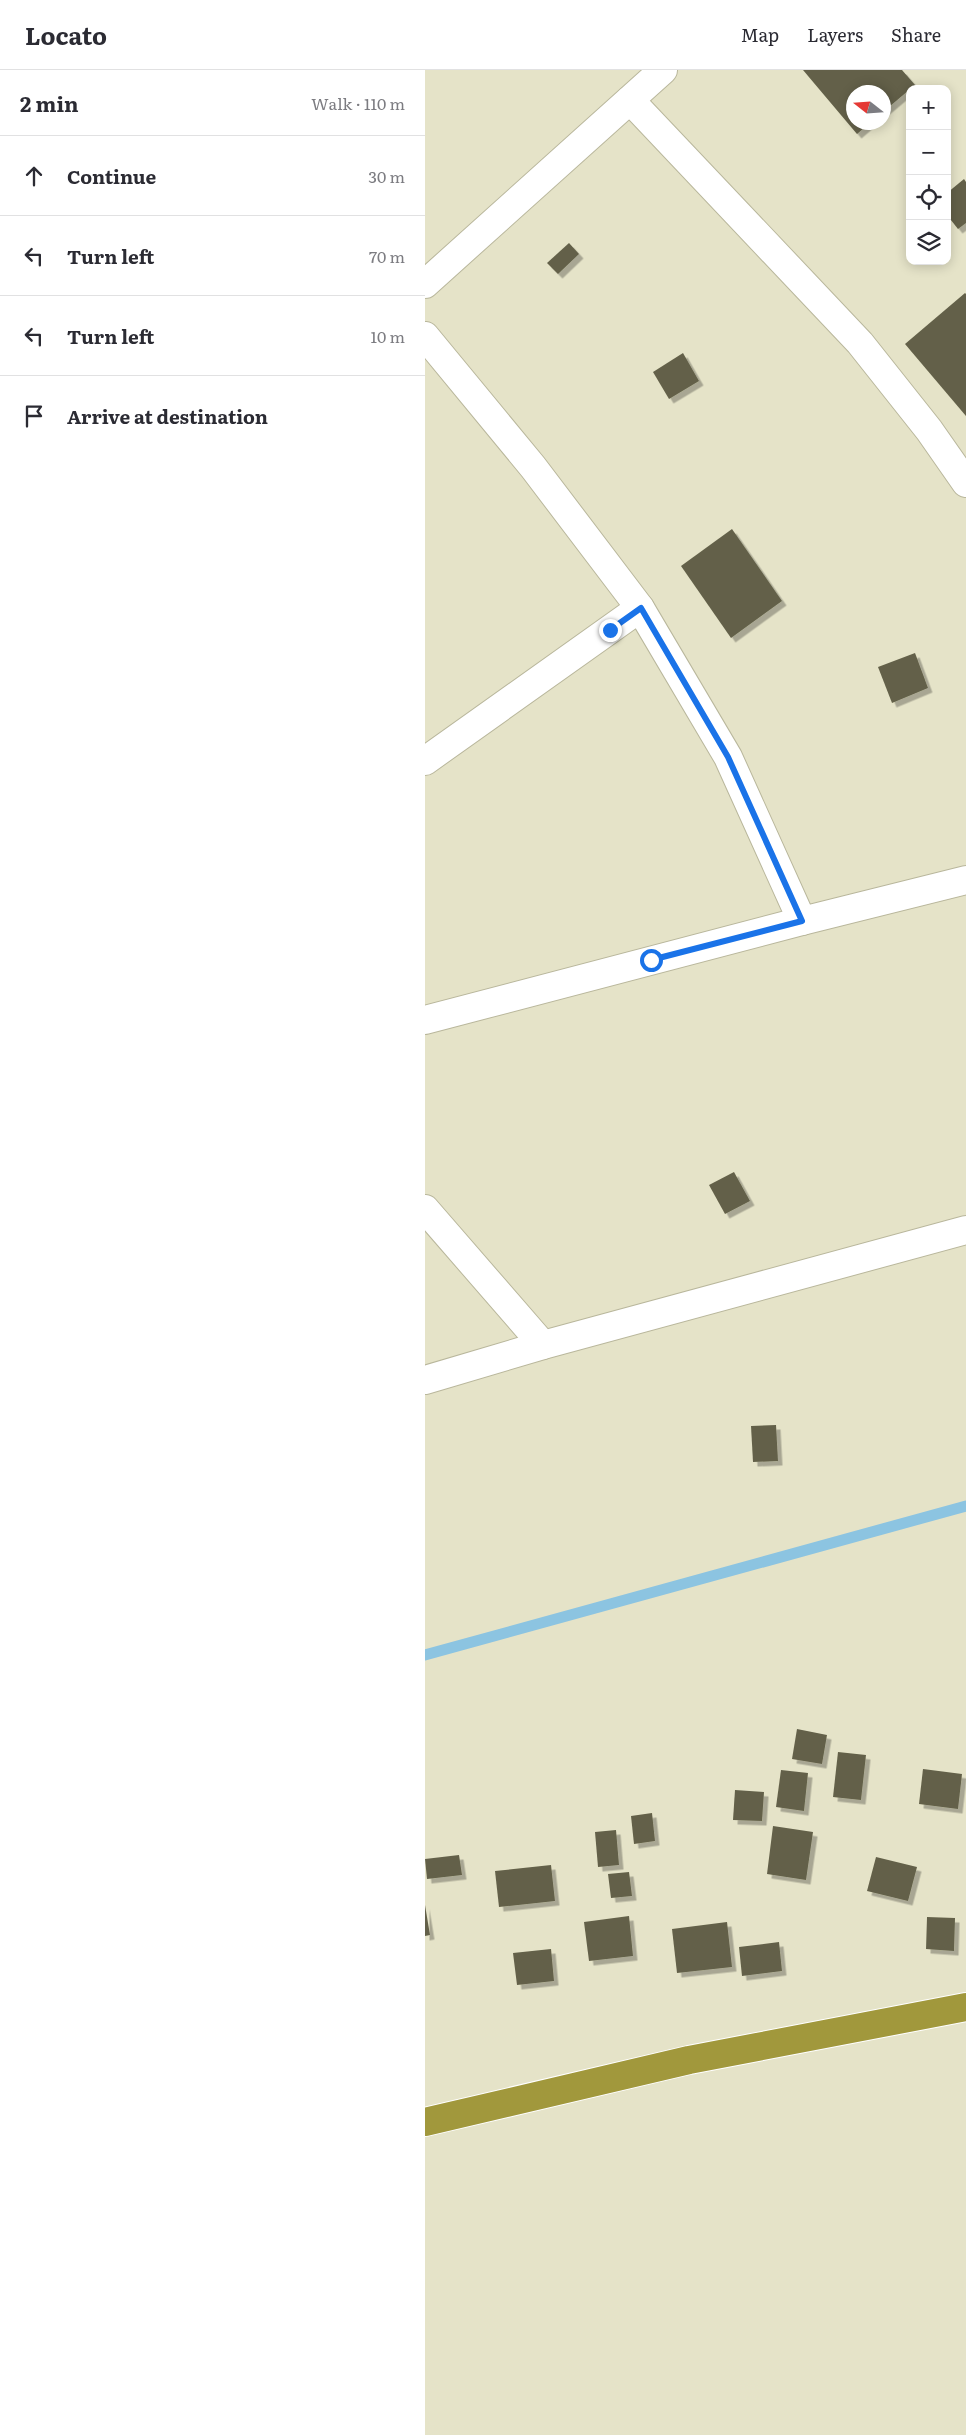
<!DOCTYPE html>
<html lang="en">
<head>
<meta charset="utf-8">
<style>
	body { margin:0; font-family:Literata,serif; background:#f7f7f7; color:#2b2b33 }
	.controls { position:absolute; right:15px; top:15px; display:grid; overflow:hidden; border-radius:10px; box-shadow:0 2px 12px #0003 }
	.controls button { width:45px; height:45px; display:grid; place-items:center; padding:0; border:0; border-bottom:1px solid #e1e1e2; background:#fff; color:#2b2b33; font:25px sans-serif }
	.compass { position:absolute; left:421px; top:15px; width:45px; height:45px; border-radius:50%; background:#fff; box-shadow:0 2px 12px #0003; rotate:287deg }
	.stop { position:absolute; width:15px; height:15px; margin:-11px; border:4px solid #1a73e8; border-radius:50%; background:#fff }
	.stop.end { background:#1a73e8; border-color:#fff; box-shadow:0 1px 5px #0008 }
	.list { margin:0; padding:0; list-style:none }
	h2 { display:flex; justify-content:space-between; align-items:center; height:65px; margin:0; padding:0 20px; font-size:21px }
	h2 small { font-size:16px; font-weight:400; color:#7c7c81 }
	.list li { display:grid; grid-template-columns:32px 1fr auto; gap:15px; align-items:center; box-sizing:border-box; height:80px; padding:0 20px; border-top:1px solid #e1e1e2 }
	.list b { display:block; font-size:19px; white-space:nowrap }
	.list em { font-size:16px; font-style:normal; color:#7c7c81 }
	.icon { flex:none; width:28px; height:28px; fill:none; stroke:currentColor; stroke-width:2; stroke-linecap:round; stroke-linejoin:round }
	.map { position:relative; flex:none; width:541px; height:2365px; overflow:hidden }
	header { display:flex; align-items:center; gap:30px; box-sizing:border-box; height:70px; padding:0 25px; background:#fff; border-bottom:1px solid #e1e1e2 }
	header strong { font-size:24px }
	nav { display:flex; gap:28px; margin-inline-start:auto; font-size:18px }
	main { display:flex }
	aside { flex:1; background:#fff }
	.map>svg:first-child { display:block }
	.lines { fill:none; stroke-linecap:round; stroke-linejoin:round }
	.stream { stroke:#8cc4e1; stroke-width:11 }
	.building { fill:#636149; filter:url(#shadow) }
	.street-casing { stroke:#b9b79c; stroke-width:30 }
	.highway-casing { stroke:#fff; stroke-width:30 }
	.street { stroke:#fff; stroke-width:28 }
	.highway { stroke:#a1983c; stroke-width:28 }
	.route { stroke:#1a73e8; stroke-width:6 }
</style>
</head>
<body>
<header>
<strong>Locato</strong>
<nav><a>Map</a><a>Layers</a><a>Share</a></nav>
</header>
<main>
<aside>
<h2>2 min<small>Walk · 110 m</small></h2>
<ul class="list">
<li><svg class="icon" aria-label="ahead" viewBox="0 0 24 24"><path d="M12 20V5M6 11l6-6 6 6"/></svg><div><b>Continue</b></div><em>30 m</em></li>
<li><svg class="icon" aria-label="left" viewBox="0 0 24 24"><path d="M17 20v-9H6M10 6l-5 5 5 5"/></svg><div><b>Turn left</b></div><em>70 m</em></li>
<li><svg class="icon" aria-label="left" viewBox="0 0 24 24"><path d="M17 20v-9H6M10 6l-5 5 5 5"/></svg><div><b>Turn left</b></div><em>10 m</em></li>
<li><svg class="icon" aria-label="arrive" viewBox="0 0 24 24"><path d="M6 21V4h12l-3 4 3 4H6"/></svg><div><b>Arrive at destination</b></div></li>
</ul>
</aside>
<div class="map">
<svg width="541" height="2365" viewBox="0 0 541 2365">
	<defs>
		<filter id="shadow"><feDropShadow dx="4.5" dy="4.5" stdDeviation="0" flood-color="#0004"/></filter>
	</defs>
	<rect width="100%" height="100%" fill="#e5e3c8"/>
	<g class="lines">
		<!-- stream -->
		<polyline class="stream" points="0,1585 541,1436"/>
	</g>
	<!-- building -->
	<g class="building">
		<polygon points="378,0 477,0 490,15 458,42 458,22 428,22 428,52 446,52 432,64"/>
		<polygon points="539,109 541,112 541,153 533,159 522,145 522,123"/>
		<polygon points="144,173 154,184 133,204 122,193"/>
		<polygon points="540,223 541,224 541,346 480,274"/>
		<polygon points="258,283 274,311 244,329 228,302"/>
		<polygon points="307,459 357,531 306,568 256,496"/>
		<polygon points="490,583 503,618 467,633 453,597"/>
		<polygon points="309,1102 325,1131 300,1144 284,1115"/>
		<polygon points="351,1355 353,1391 328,1392 326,1356"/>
		<polygon points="372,1659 402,1665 397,1694 367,1689"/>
		<polygon points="413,1682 441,1685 436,1730 408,1727"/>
		<polygon points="498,1699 537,1704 533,1739 494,1734"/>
		<polygon points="356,1700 383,1703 379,1741 351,1737"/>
		<polygon points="310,1720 339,1722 337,1751 308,1750"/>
		<polygon points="227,1743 230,1771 209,1774 206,1746"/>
		<polygon points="348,1756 388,1762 381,1810 342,1804"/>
		<polygon points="191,1760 194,1795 173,1797 170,1762"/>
		<polygon points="34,1785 37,1805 2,1809 0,1789"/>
		<polygon points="451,1787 492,1797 483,1831 442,1821"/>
		<polygon points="126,1795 130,1831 74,1837 70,1801"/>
		<polygon points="204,1802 207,1826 186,1828 183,1804"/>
		<polygon points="0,1835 5,1865 0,1866"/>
		<polygon points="204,1846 208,1886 164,1891 159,1852"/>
		<polygon points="502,1847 530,1848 529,1881 501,1879"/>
		<polygon points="302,1852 307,1897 252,1903 247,1859"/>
		<polygon points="354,1872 357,1901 317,1906 314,1877"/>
		<polygon points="126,1879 129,1911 92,1915 88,1883"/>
	</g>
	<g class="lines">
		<defs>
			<g id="street">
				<polyline points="205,30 435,273 504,360 541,413"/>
				<polyline points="0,214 238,0"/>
				<polyline points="0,266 108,397 215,538 303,687 377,851"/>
				<polyline points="0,691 215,538"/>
				<polyline points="0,950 377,851 541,810"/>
				<polyline points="0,1139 118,1275"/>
				<polyline points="0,1310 118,1275 541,1160"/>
			</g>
			<polyline id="highway" points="0,2052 264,1990 541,1937"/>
		</defs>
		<!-- street casing -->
		<use href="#street" class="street-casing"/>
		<!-- highway casing -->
		<use href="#highway" class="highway-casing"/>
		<!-- street -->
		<use href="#street" class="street"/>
		<!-- highway -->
		<use href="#highway" class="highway"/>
	</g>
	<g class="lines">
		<!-- route -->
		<polyline class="route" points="185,560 216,538 303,687 377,851 226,890"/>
	</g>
</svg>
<div class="controls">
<button>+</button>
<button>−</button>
<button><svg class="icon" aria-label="locate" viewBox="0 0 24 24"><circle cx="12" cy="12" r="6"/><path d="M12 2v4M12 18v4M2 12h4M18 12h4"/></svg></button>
<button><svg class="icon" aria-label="layers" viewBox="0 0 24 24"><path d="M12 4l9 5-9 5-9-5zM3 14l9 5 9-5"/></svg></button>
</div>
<svg class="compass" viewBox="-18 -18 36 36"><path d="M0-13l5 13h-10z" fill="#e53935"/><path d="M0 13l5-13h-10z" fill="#7c7c81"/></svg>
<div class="stop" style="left:226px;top:890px"></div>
<div class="stop end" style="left:185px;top:560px"></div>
</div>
</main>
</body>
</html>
